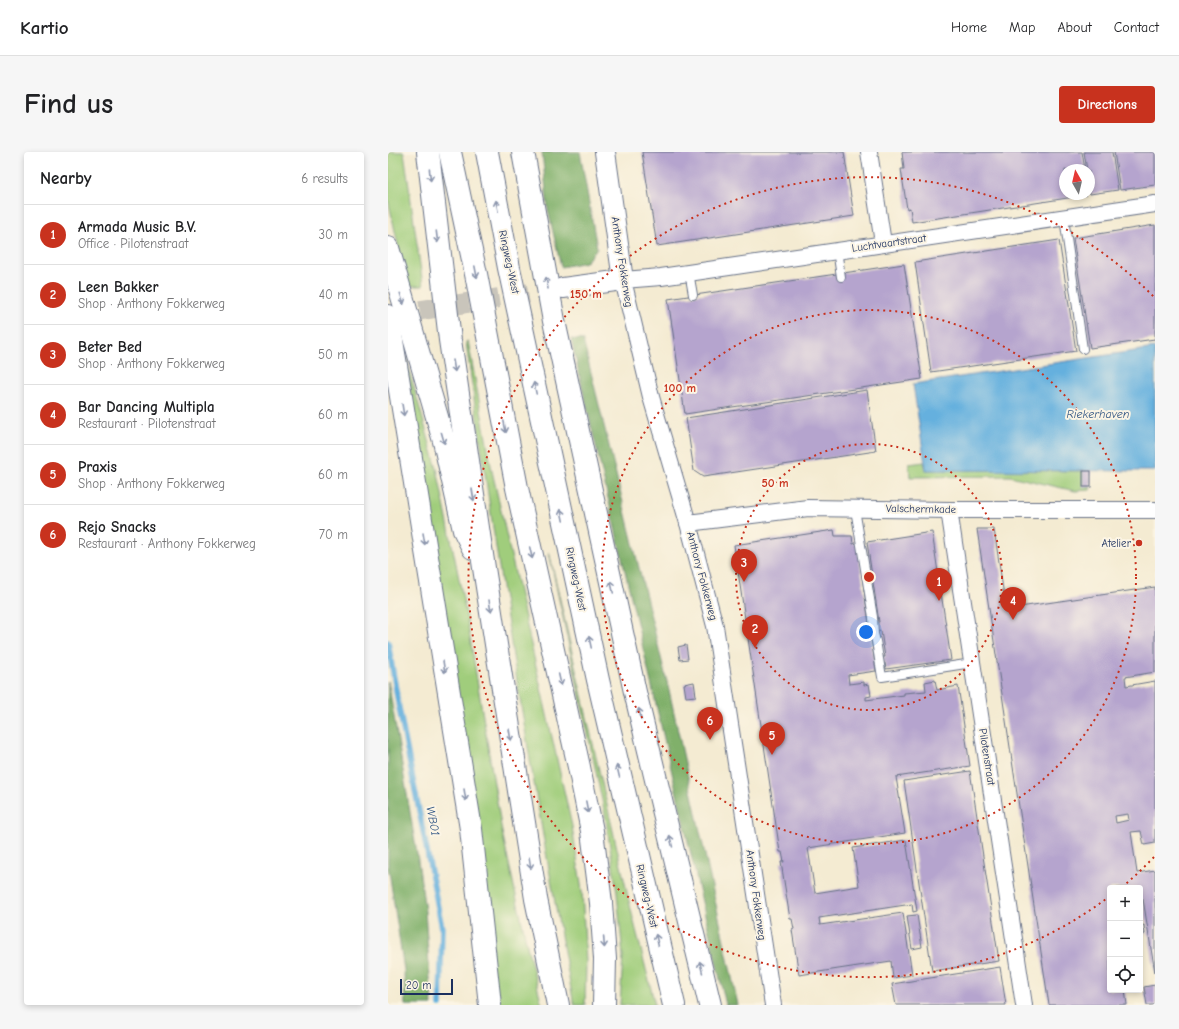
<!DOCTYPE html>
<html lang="en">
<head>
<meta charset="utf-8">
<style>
	body { margin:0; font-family:"Comic Neue",sans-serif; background:#f6f6f6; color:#202124 }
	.controls { position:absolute; right:12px; bottom:12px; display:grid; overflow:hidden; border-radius:4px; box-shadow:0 2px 6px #0003 }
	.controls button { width:36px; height:36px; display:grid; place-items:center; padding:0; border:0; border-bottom:1px solid #e0e0e0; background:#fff; color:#202124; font:20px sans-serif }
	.compass { position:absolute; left:671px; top:12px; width:36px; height:36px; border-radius:50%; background:#fff; box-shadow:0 2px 6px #0003; rotate:352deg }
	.scale { position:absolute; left:12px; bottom:10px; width:53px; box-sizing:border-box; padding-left:4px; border:2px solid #1b2f5e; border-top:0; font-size:11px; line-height:14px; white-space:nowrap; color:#1b2f5e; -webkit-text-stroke:3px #fcf5e5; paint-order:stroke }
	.you { position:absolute; left:478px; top:480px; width:14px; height:14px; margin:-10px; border:3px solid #fff; border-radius:50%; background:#1a73e8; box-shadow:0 0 0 6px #1a73e833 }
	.badge { display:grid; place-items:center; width:26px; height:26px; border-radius:50%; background:#c8321e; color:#fff; font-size:13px; font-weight:700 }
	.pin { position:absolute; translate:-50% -33px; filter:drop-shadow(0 1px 2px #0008) }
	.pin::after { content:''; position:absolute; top:21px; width:14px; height:12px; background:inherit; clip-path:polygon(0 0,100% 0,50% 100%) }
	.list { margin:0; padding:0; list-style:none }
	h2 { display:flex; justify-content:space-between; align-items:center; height:52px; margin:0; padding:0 16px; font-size:17px }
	h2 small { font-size:13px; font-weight:400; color:#757577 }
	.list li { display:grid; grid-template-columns:26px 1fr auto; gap:12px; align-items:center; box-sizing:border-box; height:60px; padding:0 16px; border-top:1px solid #e0e0e0 }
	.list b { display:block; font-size:15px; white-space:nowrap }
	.list p { margin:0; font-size:13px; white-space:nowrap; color:#757577 }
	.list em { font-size:13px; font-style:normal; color:#757577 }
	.icon { flex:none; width:22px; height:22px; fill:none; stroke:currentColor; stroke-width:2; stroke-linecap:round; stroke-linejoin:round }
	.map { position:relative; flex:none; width:767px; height:853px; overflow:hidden; border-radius:4px }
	header { display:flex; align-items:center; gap:24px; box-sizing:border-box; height:56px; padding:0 20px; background:#fff; border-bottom:1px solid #e0e0e0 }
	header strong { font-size:19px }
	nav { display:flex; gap:22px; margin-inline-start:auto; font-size:14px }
	.intro { display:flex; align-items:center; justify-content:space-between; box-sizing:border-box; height:96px; padding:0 24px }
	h1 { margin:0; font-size:28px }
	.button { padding:10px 18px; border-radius:4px; background:#c8321e; color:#fff; font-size:14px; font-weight:700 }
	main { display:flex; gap:24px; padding:0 24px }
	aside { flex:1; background:#fff; border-radius:4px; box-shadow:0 2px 6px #0003 }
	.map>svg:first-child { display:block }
	.green { fill:#a0cd7b; stroke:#5e7e6c }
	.forest { fill:#80b06b; stroke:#4e7064 }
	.water { fill:#65b0de; stroke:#40709e }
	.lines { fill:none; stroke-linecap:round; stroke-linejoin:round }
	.stream { stroke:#65b0de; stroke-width:5.5 }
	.building { fill:#b5a4ce; fill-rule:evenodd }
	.tertiary-tunnel { stroke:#c9c5bb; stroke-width:20; stroke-dasharray:20 10; stroke-linecap:butt }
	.service-casing { stroke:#677187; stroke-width:10 }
	.minor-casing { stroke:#677187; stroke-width:18 }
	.tertiary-casing { stroke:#677187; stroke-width:22 }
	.motorway-casing { stroke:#677187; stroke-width:24 }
	.service { stroke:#fff; stroke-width:8 }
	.minor { stroke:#fff; stroke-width:16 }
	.tertiary { stroke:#fff; stroke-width:20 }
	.motorway { stroke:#fff; stroke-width:22 }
	.oneway { stroke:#8d97ae }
	.ring { fill:none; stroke:#c8321e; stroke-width:2; stroke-dasharray:2 4 }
	.poi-dot { fill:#c8321e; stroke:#fcf5e5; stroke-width:1.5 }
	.labels { text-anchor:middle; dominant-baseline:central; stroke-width:4; stroke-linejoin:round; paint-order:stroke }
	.street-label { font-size:11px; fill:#1b2f5e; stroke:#fcf5e5 }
	.poi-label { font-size:11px; fill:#1b2f5e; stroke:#fcf5e5; text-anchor:end }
	.water-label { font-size:12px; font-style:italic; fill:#315684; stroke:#fcf5e5 }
	.centre { fill:#c8321e; stroke:#fcf5e5; stroke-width:2 }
	.ring-label { font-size:12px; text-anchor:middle; font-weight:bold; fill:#c8321e; stroke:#fcf5e5; stroke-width:4; stroke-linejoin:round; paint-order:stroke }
</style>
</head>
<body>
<header>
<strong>Kartio</strong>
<nav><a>Home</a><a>Map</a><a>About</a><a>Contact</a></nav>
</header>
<div class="intro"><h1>Find us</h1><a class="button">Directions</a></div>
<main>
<aside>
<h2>Nearby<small>6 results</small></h2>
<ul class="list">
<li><span class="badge">1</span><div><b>Armada Music B.V.</b><p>Office · Pilotenstraat</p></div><em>30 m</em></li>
<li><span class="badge">2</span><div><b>Leen Bakker</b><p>Shop · Anthony Fokkerweg</p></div><em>40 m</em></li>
<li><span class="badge">3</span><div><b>Beter Bed</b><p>Shop · Anthony Fokkerweg</p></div><em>50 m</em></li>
<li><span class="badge">4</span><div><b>Bar Dancing Multipla</b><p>Restaurant · Pilotenstraat</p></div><em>60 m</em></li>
<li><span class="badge">5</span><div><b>Praxis</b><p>Shop · Anthony Fokkerweg</p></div><em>60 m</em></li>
<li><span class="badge">6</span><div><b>Rejo Snacks</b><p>Restaurant · Anthony Fokkerweg</p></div><em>70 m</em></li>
</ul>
</aside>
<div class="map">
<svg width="767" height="853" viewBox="0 0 767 853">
	<rect width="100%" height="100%" fill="#fcf5e5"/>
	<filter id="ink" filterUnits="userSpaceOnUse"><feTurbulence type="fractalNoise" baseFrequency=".025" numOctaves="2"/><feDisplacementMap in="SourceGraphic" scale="8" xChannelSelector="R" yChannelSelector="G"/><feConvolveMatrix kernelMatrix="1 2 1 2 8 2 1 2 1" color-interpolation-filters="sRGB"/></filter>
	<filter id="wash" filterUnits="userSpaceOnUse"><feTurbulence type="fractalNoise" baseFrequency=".012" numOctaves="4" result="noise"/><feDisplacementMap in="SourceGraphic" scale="16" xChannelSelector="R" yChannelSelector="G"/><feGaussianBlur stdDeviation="0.9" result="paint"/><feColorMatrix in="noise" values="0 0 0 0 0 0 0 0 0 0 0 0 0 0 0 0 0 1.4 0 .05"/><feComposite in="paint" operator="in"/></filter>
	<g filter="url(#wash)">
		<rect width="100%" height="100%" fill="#f4ebd2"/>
		<!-- green -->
		<g class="green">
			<polygon points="0,0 16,0 35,134 19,134 0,47"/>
			<path d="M80,189L104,319L184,674L194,739L198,810L197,853H186C144,633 109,411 78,190Z"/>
			<polygon points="18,207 49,317 79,467 114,680 140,798 154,853 109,853"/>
			<polygon points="536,310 538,318 695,319 695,335 703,335 702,338 687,339 622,324 522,325 521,312"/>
			<polygon points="161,400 244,762 267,853 232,853 235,804 229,741 217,662"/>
		</g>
		<!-- forest -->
		<g class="forest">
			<polygon points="154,0 192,0 209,96 198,110 173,115 160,58"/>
			<polygon points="183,187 195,188 281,538 350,853 338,853"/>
			<polygon points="0,529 30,708 37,759 44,853 17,853 16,818 0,712"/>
		</g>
		<!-- water -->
		<polygon class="water" points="767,196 767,319 538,318 525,232"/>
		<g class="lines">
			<!-- stream -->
			<polyline class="stream" points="0,490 11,556 54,776 52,853"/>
		</g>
		<g id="blocks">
			<!-- building -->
			<g class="building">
				<polygon points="254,0 456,0 466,64 269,94"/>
				<polygon points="514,0 694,0 697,18 677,18 677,42 699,43 524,70 522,56 519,57 513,17 516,17"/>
				<polygon points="696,0 724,0 730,38 702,42 701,18 699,18"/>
				<polygon points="726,0 767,0 767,33 732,38"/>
				<polygon points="767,73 767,187 702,196 685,86"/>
				<polygon points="671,88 688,199 543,220 527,110"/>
				<polygon points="516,112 534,227 297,262 280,147"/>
				<polygon points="479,238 488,299 315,325 306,319 298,266"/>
				<rect x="695" y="319" width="8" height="16"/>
				<path d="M589,377H606L618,457L767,435V520L737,525L738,534L767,529V691L756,693L753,679L743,680L749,721L767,718V821L755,747L752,748V736H722V838H737L739,853H661ZM740,662L741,668L728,671L727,664Z"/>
				<polygon points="446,378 447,384 464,384 465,392 469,391 488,519 460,523 461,532 476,530 476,533 481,532 483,544 478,545 478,548 516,543 516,541 538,539 537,530 547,528 549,538 570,534 582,614 508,625 517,681 420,696 427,741 471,734 465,696 518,688 529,759 525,760 524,752 431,766 432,773 515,761 524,823 505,826 503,809 411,823 404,778 406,777 404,767 402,767 393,710 396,710 394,700 392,700 346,393"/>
				<polygon points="544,380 563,508 498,517 497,511 496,511 495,505 497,505 493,479 487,480 485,471 491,470 479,390"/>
				<polygon points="298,493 300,507 292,508 290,495"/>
				<polygon points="306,530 308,544 298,545 296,532"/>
				<polygon points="582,619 611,809 544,819 516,629"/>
				<polygon points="529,763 534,795 524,797 519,764"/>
				<polygon points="756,773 757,782 752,783 752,774"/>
				<polygon points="612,815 618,853 508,853 504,832"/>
				<polygon points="767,833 767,853 759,853 756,835"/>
			</g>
		</g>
	</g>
	<g filter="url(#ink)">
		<use href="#blocks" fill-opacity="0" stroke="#677187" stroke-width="1"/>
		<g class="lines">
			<!-- tertiary-tunnel -->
			<polyline class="tertiary-tunnel" points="2,163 175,136"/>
			<defs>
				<g id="service">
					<polyline points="676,66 695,197"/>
					<polyline points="449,98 453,125"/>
					<polyline points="301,120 305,143"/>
					<polyline points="467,357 485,465 486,482 488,489 494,525 584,511"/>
				</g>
				<g id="minor">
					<polyline points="481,0 495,91"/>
					<polyline points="561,358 636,853"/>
					<polyline points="300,371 420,356 561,358 767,358"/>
					<polyline points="385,853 327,474 300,371 263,245 235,128 273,125 767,52"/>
				</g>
				<polyline id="tertiary" points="175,136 235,128 217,0"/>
				<g id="motorway">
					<polyline points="40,0 62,188 96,416 148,747 170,853"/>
					<polyline points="62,0 88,122 129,336 191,615 204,679 213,751 217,807 216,853"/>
					<polyline points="99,0 121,116 210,528 286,853"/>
					<polyline points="135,0 166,169 247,540 322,853"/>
					<polyline points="0,96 56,289 76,378 85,396"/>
					<polyline points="0,164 83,677 102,853"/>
				</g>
			</defs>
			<!-- service casing -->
			<use href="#service" class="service-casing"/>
			<!-- minor casing -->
			<use href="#minor" class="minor-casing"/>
			<!-- tertiary casing -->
			<use href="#tertiary" class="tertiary-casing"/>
			<!-- motorway casing -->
			<use href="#motorway" class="motorway-casing"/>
			<!-- service -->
			<use href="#service" class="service"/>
			<!-- minor -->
			<use href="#minor" class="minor"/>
			<!-- tertiary -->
			<use href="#tertiary" class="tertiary"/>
			<!-- motorway -->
			<use href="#motorway" class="motorway"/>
		</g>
		<!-- one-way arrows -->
		<defs><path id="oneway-shaft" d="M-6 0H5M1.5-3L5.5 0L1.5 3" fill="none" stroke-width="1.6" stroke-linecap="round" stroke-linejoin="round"/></defs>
		<g class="oneway">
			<use href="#oneway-shaft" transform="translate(42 23) rotate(84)"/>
			<use href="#oneway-shaft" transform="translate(109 54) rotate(-101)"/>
			<use href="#oneway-shaft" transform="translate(49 85) rotate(83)"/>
			<use href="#oneway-shaft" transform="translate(88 120) rotate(79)"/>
			<use href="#oneway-shaft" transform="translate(159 131) rotate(-100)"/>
			<use href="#oneway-shaft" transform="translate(14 147) rotate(73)"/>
			<use href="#oneway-shaft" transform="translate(66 214) rotate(81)"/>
			<use href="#oneway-shaft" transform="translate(147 236) rotate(-102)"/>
			<use href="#oneway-shaft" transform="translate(15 258) rotate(81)"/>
			<use href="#oneway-shaft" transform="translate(117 275) rotate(79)"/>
			<use href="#oneway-shaft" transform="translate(55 286) rotate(74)"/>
			<use href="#oneway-shaft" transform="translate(85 343) rotate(81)"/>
			<use href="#oneway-shaft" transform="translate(174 363) rotate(-102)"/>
			<use href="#oneway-shaft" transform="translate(36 387) rotate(81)"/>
			<use href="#oneway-shaft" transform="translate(143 401) rotate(77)"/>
			<use href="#oneway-shaft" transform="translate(224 435) rotate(-102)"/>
			<use href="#oneway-shaft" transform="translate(102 454) rotate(81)"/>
			<use href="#oneway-shaft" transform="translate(202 490) rotate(-102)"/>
			<use href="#oneway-shaft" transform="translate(56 515) rotate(81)"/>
			<use href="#oneway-shaft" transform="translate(172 528) rotate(77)"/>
			<use href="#oneway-shaft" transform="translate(252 562) rotate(-104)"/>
			<use href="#oneway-shaft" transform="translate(122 583) rotate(81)"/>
			<use href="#oneway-shaft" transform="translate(230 619) rotate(-103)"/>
			<use href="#oneway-shaft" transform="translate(77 643) rotate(81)"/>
			<use href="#oneway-shaft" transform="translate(199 655) rotate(79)"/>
			<use href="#oneway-shaft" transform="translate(283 689) rotate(-104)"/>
			<use href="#oneway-shaft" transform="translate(142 711) rotate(81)"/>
			<use href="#oneway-shaft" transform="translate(269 788) rotate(-103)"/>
			<use href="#oneway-shaft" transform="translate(216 790) rotate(86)"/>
			<use href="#oneway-shaft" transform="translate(313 815) rotate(-104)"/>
		</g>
	</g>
	<!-- distance rings -->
	<g class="ring">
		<circle cx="481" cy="425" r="133"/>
		<circle cx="481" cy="425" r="267"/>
		<path d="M766 705A400 400 0 0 1 733 736M722 744A400 400 0 1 1 766 145"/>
	</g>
	<!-- markers -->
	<circle class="poi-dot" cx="751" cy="391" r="4"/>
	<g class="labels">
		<!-- street labels -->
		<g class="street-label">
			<text transform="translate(501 91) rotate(-8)">Luchtvaartstraat</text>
			<text transform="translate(121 110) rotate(78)">Ringweg-West</text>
			<text transform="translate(234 110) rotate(81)">Anthony Fokkerweg</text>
			<text transform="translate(533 357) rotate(1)">Valschermkade</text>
			<text transform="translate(314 424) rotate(75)">Anthony Fokkerweg</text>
			<text transform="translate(188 427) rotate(78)">Ringweg-West</text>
			<text transform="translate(599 605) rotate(81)">Pilotenstraat</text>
			<text transform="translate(368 743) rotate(82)">Anthony Fokkerweg</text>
			<text transform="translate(259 744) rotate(77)">Ringweg-West</text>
		</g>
		<!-- poi labels -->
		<g class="poi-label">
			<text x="743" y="391">Atelier</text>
		</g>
		<!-- water labels -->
		<g class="water-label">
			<text x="710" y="262">Riekerhaven</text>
			<text transform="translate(45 669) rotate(79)">WB01</text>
		</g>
	</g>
	<circle cx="481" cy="425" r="6" class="centre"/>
	<g class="ring-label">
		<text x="198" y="146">150 m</text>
		<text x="292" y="240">100 m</text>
		<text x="387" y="335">50 m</text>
	</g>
</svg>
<div class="controls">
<button>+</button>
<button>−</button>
<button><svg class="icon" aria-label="locate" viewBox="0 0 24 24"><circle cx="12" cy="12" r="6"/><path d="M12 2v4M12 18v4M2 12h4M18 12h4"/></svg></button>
</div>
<svg class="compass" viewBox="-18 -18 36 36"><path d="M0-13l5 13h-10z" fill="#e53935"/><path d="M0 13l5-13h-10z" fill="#757577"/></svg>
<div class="scale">20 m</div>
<div class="you"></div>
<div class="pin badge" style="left:551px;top:449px">1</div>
<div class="pin badge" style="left:367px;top:496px">2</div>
<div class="pin badge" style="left:356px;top:430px">3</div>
<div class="pin badge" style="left:625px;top:468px">4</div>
<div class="pin badge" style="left:384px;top:603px">5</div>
<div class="pin badge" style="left:322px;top:588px">6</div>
</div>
</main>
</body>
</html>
